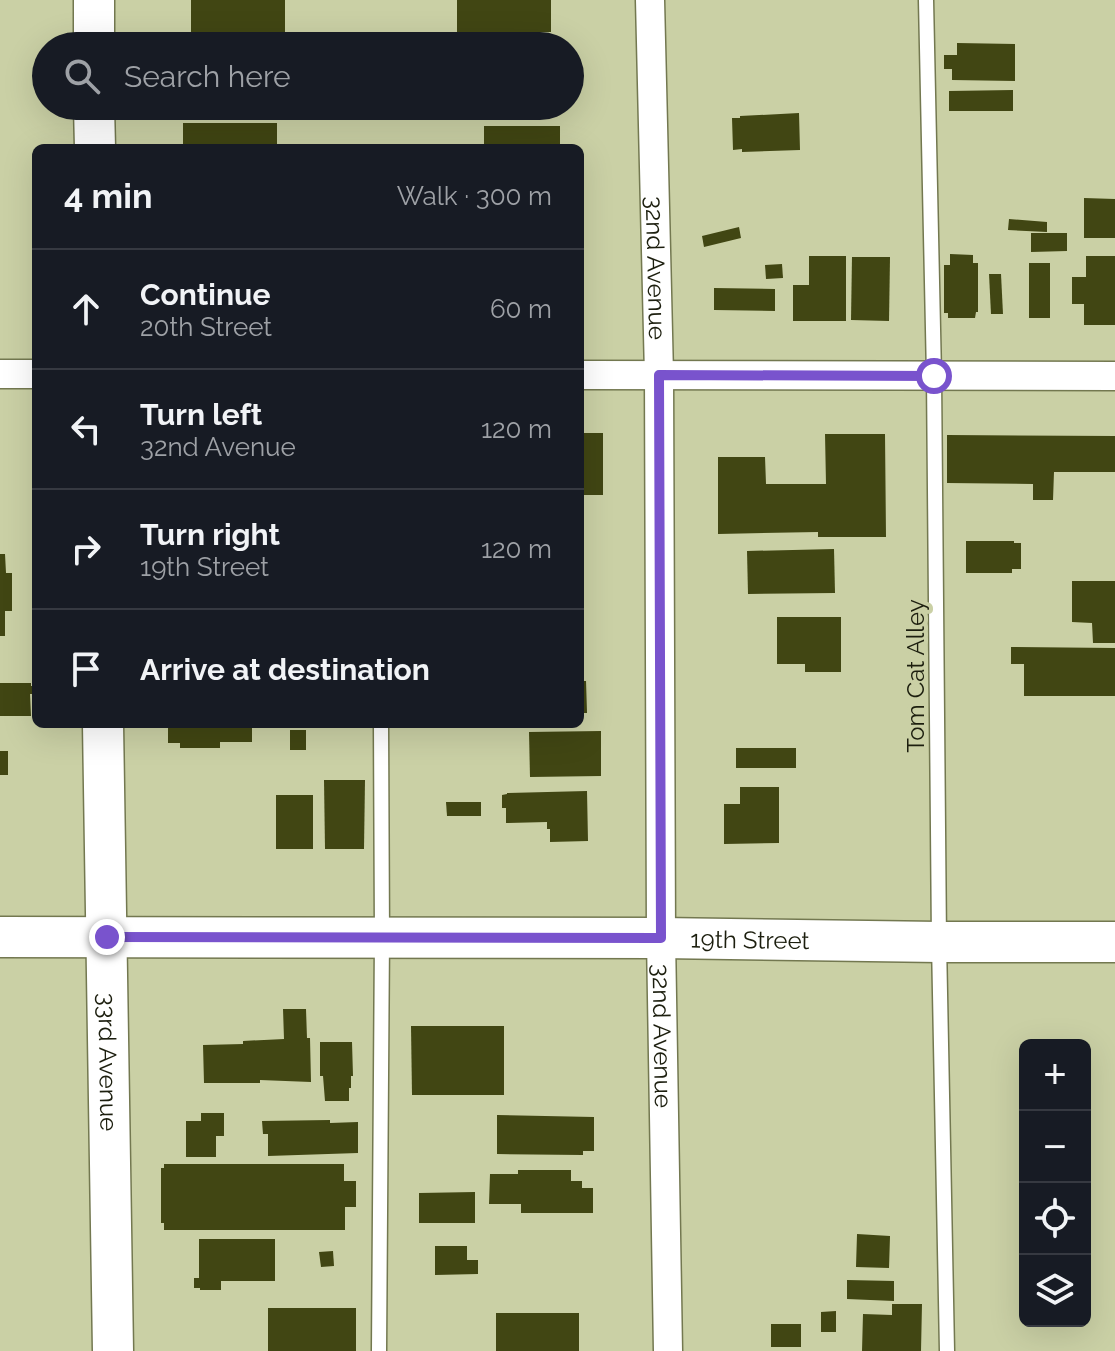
<!DOCTYPE html>
<html lang="en">
<head>
<meta charset="utf-8">
<style>
	body { margin:0; font-family:Raleway,sans-serif; background:#242831; color:#f1f3f6 }
	.controls { position:absolute; right:24px; bottom:24px; display:grid; overflow:hidden; border-radius:12px; box-shadow:0 8px 32px #0002 }
	.controls button { width:72px; height:72px; display:grid; place-items:center; padding:0; border:0; border-bottom:2px solid #363941; background:#171b24; color:#f1f3f6; font:40px sans-serif }
	.stop { position:absolute; width:24px; height:24px; margin:-18px; border:6px solid #7953cd; border-radius:50%; background:#fff }
	.stop.end { background:#7953cd; border-color:#fff; box-shadow:0 2px 8px #0008 }
	.list { margin:0; padding:0; list-style:none }
	h2 { display:flex; justify-content:space-between; align-items:center; height:104px; margin:0; padding:0 32px; font-size:34px }
	h2 small { font-size:26px; font-weight:400; color:#9ea1a6 }
	.list li { display:grid; grid-template-columns:52px 1fr auto; gap:24px; align-items:center; box-sizing:border-box; height:120px; padding:0 32px; border-top:2px solid #363941 }
	.list b { display:block; font-size:30px; white-space:nowrap }
	.list p { margin:0; font-size:26px; white-space:nowrap; color:#9ea1a6 }
	.list em { font-size:26px; font-style:normal; color:#9ea1a6 }
	.icon { flex:none; width:44px; height:44px; fill:none; stroke:currentColor; stroke-width:2; stroke-linecap:round; stroke-linejoin:round }
	.map { position:relative; flex:none; width:1115px; height:1351px; overflow:hidden }
	.search { position:absolute; background:#171b24; box-shadow:0 8px 32px #0002; left:32px; top:32px; width:552px; height:88px; display:flex; align-items:center; gap:20px; box-sizing:border-box; padding:0 28px; border-radius:44px; color:#9ea1a6; font-size:30px }
	.panel { position:absolute; background:#171b24; box-shadow:0 8px 32px #0002; left:32px; top:144px; width:552px; height:584px; border-radius:12px }
	.map>svg:first-child { display:block }
	.building { fill:#414613 }
	.lines { fill:none; stroke-linecap:round; stroke-linejoin:round }
	.lane-casing { stroke:#737850; stroke-width:17 }
	.street-casing { stroke:#737850; stroke-width:31 }
	.secondary-casing { stroke:#737850; stroke-width:43 }
	.lane { stroke:#fff; stroke-width:14 }
	.street { stroke:#fff; stroke-width:28 }
	.secondary { stroke:#fff; stroke-width:40 }
	.route { stroke:#7953cd; stroke-width:10 }
	.labels { text-anchor:middle; dominant-baseline:central; stroke-width:8; stroke-linejoin:round; paint-order:stroke }
	.street-label { font-size:24px; fill:#1c1e0e; stroke:#cad0a5 }
</style>
</head>
<body>
<div class="map">
<svg width="1115" height="1351" viewBox="0 0 1115 1351">
	<rect width="100%" height="100%" fill="#cad0a5"/>
	<!-- building -->
	<g class="building">
		<rect x="191" y="0" width="94" height="35"/>
		<polygon points="457,0 551,0 551,32 457,33"/>
		<polygon points="957,43 1015,44 1015,81 952,80 952,69 944,69 944,55 957,55"/>
		<polygon points="1013,90 1013,111 949,111 949,91"/>
		<polygon points="799,113 800,150 742,152 742,149 733,150 732,118 740,118 740,116"/>
		<rect x="183" y="123" width="94" height="25"/>
		<rect x="484" y="126" width="76" height="22"/>
		<polygon points="1084,198 1115,199 1115,238 1084,238"/>
		<polygon points="1009,219 1047,222 1047,232 1008,230"/>
		<polygon points="739,227 741,238 704,247 702,236"/>
		<polygon points="1031,233 1067,233 1067,251 1031,252"/>
		<polygon points="950,254 973,255 973,263 978,263 978,312 976,312 975,318 948,318 948,313 944,313 944,265 950,265"/>
		<polygon points="809,256 846,256 846,321 793,321 793,285 809,285"/>
		<polygon points="1086,256 1115,256 1115,325 1084,325 1084,304 1072,304 1072,277 1086,277"/>
		<polygon points="852,257 890,257 889,321 851,320"/>
		<rect x="1029" y="263" width="21" height="55"/>
		<polygon points="782,264 783,278 766,279 765,265"/>
		<polygon points="989,274 1001,274 1003,314 991,314"/>
		<polygon points="714,288 775,289 775,311 714,310"/>
		<rect x="580" y="433" width="23" height="62"/>
		<polygon points="825,434 885,434 886,537 818,537 818,532 718,534 718,457 765,457 766,484 826,484"/>
		<polygon points="947,435 1115,436 1115,472 1054,472 1053,500 1033,500 1033,484 947,483"/>
		<polygon points="966,541 1014,541 1014,543 1021,543 1021,569 1012,569 1012,573 966,573"/>
		<polygon points="834,549 835,593 748,594 747,551"/>
		<polygon points="0,554 5,554 6,573 12,573 12,611 5,611 5,636 0,636"/>
		<polygon points="1072,581 1115,581 1115,643 1093,643 1092,623 1072,622"/>
		<polygon points="777,617 841,617 841,672 805,672 805,664 777,664"/>
		<polygon points="1011,647 1115,648 1115,696 1024,696 1024,664 1011,664"/>
		<polygon points="580,681 586,681 587,713 580,713"/>
		<polygon points="0,683 31,683 31,686 36,686 36,694 30,694 31,716 0,716"/>
		<polygon points="168,724 252,724 252,742 220,742 220,748 180,748 180,743 168,743"/>
		<rect x="290" y="730" width="16" height="20"/>
		<polygon points="601,731 601,776 530,777 529,732"/>
		<rect x="736" y="748" width="60" height="20"/>
		<rect x="0" y="751" width="8" height="24"/>
		<polygon points="324,780 365,780 364,849 325,849"/>
		<polygon points="740,787 779,787 779,843 724,844 724,804 740,804"/>
		<polygon points="587,791 588,841 550,842 550,829 547,829 547,822 506,823 506,808 502,808 502,795 507,794 507,793"/>
		<rect x="276" y="795" width="37" height="54"/>
		<polygon points="446,802 481,802 481,816 447,816"/>
		<polygon points="283,1009 306,1009 307,1038 310,1038 311,1082 260,1080 260,1083 204,1083 203,1045 243,1044 243,1041 284,1039"/>
		<polygon points="411,1026 504,1026 504,1095 412,1095"/>
		<polygon points="320,1042 352,1042 353,1076 351,1076 351,1088 349,1088 349,1101 325,1101 323,1076 320,1076"/>
		<polygon points="201,1113 224,1113 224,1136 216,1136 216,1157 186,1157 186,1121 201,1121"/>
		<polygon points="497,1115 594,1117 594,1151 583,1151 583,1155 497,1154"/>
		<polygon points="330,1120 330,1123 358,1122 358,1153 268,1156 268,1134 263,1134 262,1121"/>
		<polygon points="164,1164 344,1164 344,1181 356,1181 356,1207 345,1207 345,1230 164,1230 164,1223 161,1223 161,1168 164,1168"/>
		<polygon points="518,1170 571,1170 571,1181 582,1181 582,1188 593,1188 593,1213 521,1213 521,1204 489,1204 490,1174 518,1174"/>
		<polygon points="475,1192 475,1223 419,1223 419,1193"/>
		<polygon points="857,1234 890,1236 889,1268 856,1267"/>
		<polygon points="199,1239 275,1239 275,1281 221,1281 221,1290 200,1290 200,1288 194,1288 194,1278 199,1278"/>
		<polygon points="435,1246 467,1246 467,1260 478,1260 478,1274 435,1275"/>
		<polygon points="333,1251 334,1266 321,1267 319,1252"/>
		<polygon points="847,1280 894,1281 894,1301 847,1299"/>
		<polygon points="892,1304 922,1304 921,1351 862,1351 863,1314 892,1315"/>
		<rect x="268" y="1308" width="88" height="43"/>
		<polygon points="836,1311 836,1332 821,1332 821,1312"/>
		<rect x="496" y="1313" width="83" height="38"/>
		<rect x="771" y="1324" width="30" height="23"/>
	</g>
	<g class="lines">
		<defs>
			<g id="lane">
				<polyline points="926,0 934,376 939,942 947,1351"/>
				<polyline points="379,1351 382,937 381,724"/>
			</g>
			<g id="street">
				<path id="s1" d="M650,0L659,375L661,938L668,1351"/>
				<polyline points="0,374 36,374"/>
				<polyline points="580,375 1115,376"/>
			</g>
			<g id="secondary">
				<polyline points="94,0 94,46"/>
				<polyline points="94,106 95,148"/>
				<path id="s2" d="M103,724L113,1351"/>
				<path id="s3" d="M0,937L661,938L939,942H1115"/>
			</g>
		</defs>
		<!-- lane casing -->
		<use href="#lane" class="lane-casing"/>
		<!-- street casing -->
		<use href="#street" class="street-casing"/>
		<!-- secondary casing -->
		<use href="#secondary" class="secondary-casing"/>
		<!-- lane -->
		<use href="#lane" class="lane"/>
		<!-- street -->
		<use href="#street" class="street"/>
		<!-- secondary -->
		<use href="#secondary" class="secondary"/>
	</g>
	<g class="lines">
		<!-- route -->
		<polyline class="route" points="107,937 661,938 659,375 934,376"/>
	</g>
	<g class="labels">
		<!-- street labels -->
		<g class="street-label">
			<text stroke="none"><textPath href="#s1" startOffset="268">32nd Avenue</textPath></text>
			<text transform="translate(915 676) rotate(-90)">Tom Cat Alley</text>
			<text stroke="none"><textPath href="#s3" startOffset="750">19th Street</textPath></text>
			<text stroke="none"><textPath href="#s1" startOffset="1036">32nd Avenue</textPath></text>
			<text stroke="none"><textPath href="#s2" startOffset="338">33rd Avenue</textPath></text>
		</g>
	</g>
</svg>
<div class="controls">
<button>+</button>
<button>−</button>
<button><svg class="icon" aria-label="locate" viewBox="0 0 24 24"><circle cx="12" cy="12" r="6"/><path d="M12 2v4M12 18v4M2 12h4M18 12h4"/></svg></button>
<button><svg class="icon" aria-label="layers" viewBox="0 0 24 24"><path d="M12 4l9 5-9 5-9-5zM3 14l9 5 9-5"/></svg></button>
</div>
<div class="stop" style="left:934px;top:376px"></div>
<div class="stop end" style="left:107px;top:937px"></div>
<div class="search"><svg class="icon" aria-label="search" viewBox="0 0 24 24"><circle cx="10" cy="10" r="6"/><path d="M15 15l6 6"/></svg>Search here</div>
<section class="panel">
<h2>4 min<small>Walk · 300 m</small></h2>
<ul class="list">
<li><svg class="icon" aria-label="ahead" viewBox="0 0 24 24"><path d="M12 20V5M6 11l6-6 6 6"/></svg><div><b>Continue</b><p>20th Street</p></div><em>60 m</em></li>
<li><svg class="icon" aria-label="left" viewBox="0 0 24 24"><path d="M17 20v-9H6M10 6l-5 5 5 5"/></svg><div><b>Turn left</b><p>32nd Avenue</p></div><em>120 m</em></li>
<li><svg class="icon" aria-label="right" viewBox="0 0 24 24"><path d="M7 20v-9h11M14 6l5 5-5 5"/></svg><div><b>Turn right</b><p>19th Street</p></div><em>120 m</em></li>
<li><svg class="icon" aria-label="arrive" viewBox="0 0 24 24"><path d="M6 21V4h12l-3 4 3 4H6"/></svg><div><b>Arrive at destination</b></div></li>
</ul>
</section>
</div>
</body>
</html>
